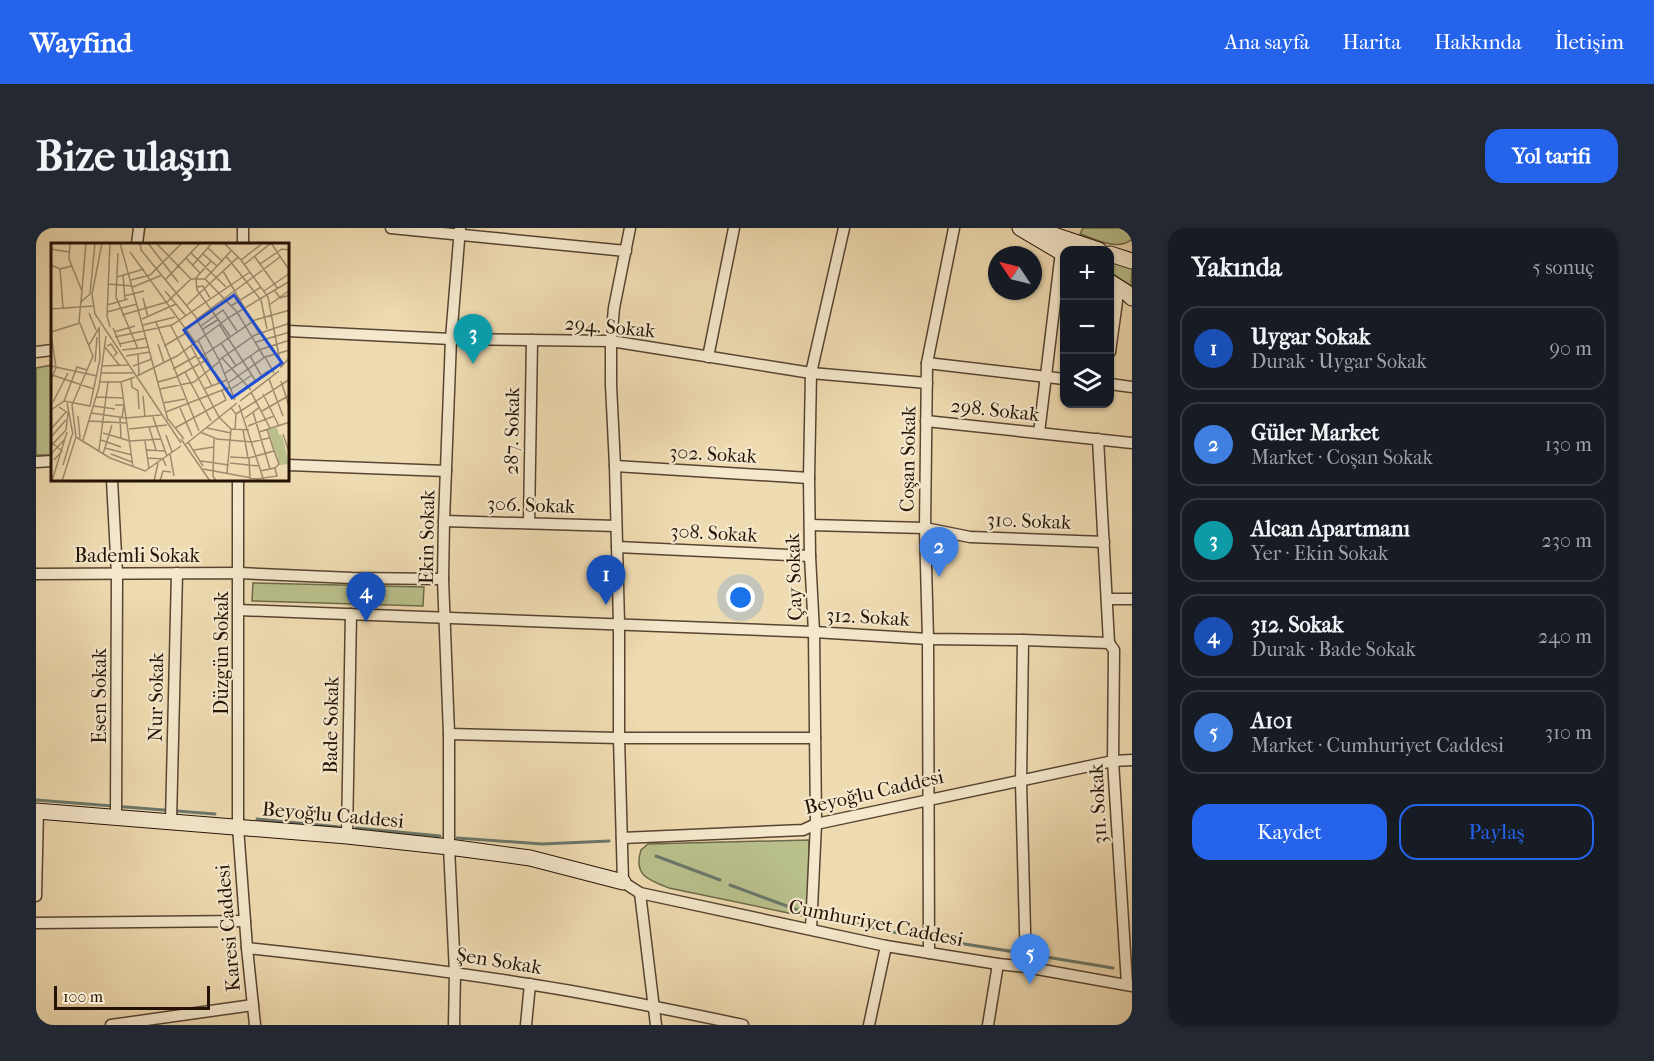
<!DOCTYPE html>
<html lang="tr">
<head>
<meta charset="utf-8">
<style>
	body { margin:0; font-family:"IM FELL French Canon",serif; background:#242831; color:#f1f3f6 }
	.controls { position:absolute; right:18px; top:18px; display:grid; overflow:hidden; border-radius:12px; box-shadow:0 2px 4px #0004 }
	.controls button { width:54px; height:54px; display:grid; place-items:center; padding:0; border:0; border-bottom:2px solid #363941; background:#171b24; color:#f1f3f6; font:30px sans-serif }
	.compass { position:absolute; left:952px; top:18px; width:54px; height:54px; border-radius:50%; background:#171b24; box-shadow:0 2px 4px #0004; rotate:305deg }
	.scale { position:absolute; left:18px; bottom:15px; width:156px; box-sizing:border-box; padding-left:6px; border:3px solid #241207; border-top:0; font-size:16px; line-height:21px; white-space:nowrap; color:#241207; -webkit-text-stroke:4px #f5e8cc; paint-order:stroke }
	.you { position:absolute; left:705px; top:370px; width:21px; height:21px; margin:-15px; border:4px solid #fff; border-radius:50%; background:#1a73e8; box-shadow:0 0 0 9px #1a73e833 }
	.badge { display:grid; place-items:center; width:39px; height:39px; border-radius:50%; background:#2563eb; color:#fff; font-size:20px; font-weight:700 }
	.pin { position:absolute; translate:-50% -50px; filter:drop-shadow(0 2px 3px #0008) }
	.pin::after { content:''; position:absolute; top:32px; width:21px; height:18px; background:inherit; clip-path:polygon(0 0,100% 0,50% 100%) }
	.list { margin:0; padding:0; list-style:none }
	h2 { display:flex; justify-content:space-between; align-items:center; height:78px; margin:0; padding:0 24px; font-size:26px }
	h2 small { font-size:20px; font-weight:400; color:#9ea1a6 }
	.list li { display:grid; grid-template-columns:39px 1fr auto; gap:18px; align-items:center; box-sizing:border-box; height:84px; margin:0 12px 12px; padding:0 12px; border:2px solid #363941; border-radius:18px }
	.list b { display:block; font-size:22px; white-space:nowrap }
	.list p { margin:0; font-size:20px; white-space:nowrap; color:#9ea1a6 }
	.list em { font-size:20px; font-style:normal; color:#9ea1a6 }
	.actions { display:flex; gap:12px; padding:18px 24px }
	.actions a { flex:1; padding:14px 0; border:2px solid #2563eb; border-radius:18px; text-align:center; font-size:21px; color:#2563eb }
	.actions .main { background:#2563eb; color:#fff }
	.icon { flex:none; width:33px; height:33px; fill:none; stroke:currentColor; stroke-width:2; stroke-linecap:round; stroke-linejoin:round }
	.map { position:relative; flex:none; width:1096px; height:797px; overflow:hidden; border-radius:18px }
	header { display:flex; align-items:center; gap:36px; box-sizing:border-box; height:84px; padding:0 30px; background:#2563eb; color:#fff }
	header strong { font-size:28px }
	nav { display:flex; gap:33px; margin-inline-start:auto; font-size:21px }
	.intro { display:flex; align-items:center; justify-content:space-between; box-sizing:border-box; height:144px; padding:0 36px }
	h1 { margin:0; font-size:42px }
	.button { padding:15px 27px; border-radius:18px; background:#2563eb; color:#fff; font-size:21px; font-weight:700 }
	main { display:flex; gap:36px; padding:0 36px }
	aside { flex:1; background:#171b24; border-radius:18px; box-shadow:0 2px 4px #0004 }
	.map>svg:first-child { display:block }
	.green { fill:#b9c08c; stroke:#6e694a; stroke-width:1.5 }
	.lines { fill:none; stroke-linecap:round; stroke-linejoin:round }
	.stream { stroke:#6b776b; stroke-width:3 }
	.street-casing { stroke:#574432; stroke-width:13 }
	.secondary-casing { stroke:#241207; stroke-width:17 }
	.street { stroke:#f5e8cc; stroke-width:10 }
	.secondary { stroke:#f5e8cc; stroke-width:15 }
	.labels { text-anchor:middle; dominant-baseline:central; stroke-width:4.5; stroke-linejoin:round; paint-order:stroke }
	.street-label { font-size:20px; fill:#241207; stroke:#f5e8cc }
	.inset-road { fill:none; stroke:#9e8b6d; stroke-width:1.5 }
	.view { fill:#1d4ed8; fill-opacity:0.15; stroke:#1d4ed8; stroke-width:3 }
	.inset-edge { fill:none; stroke:#241207; stroke-width:3 }
</style>
</head>
<body>
<header>
<strong>Wayfind</strong>
<nav><a>Ana sayfa</a><a>Harita</a><a>Hakkında</a><a>İletişim</a></nav>
</header>
<div class="intro"><h1>Bize ulaşın</h1><a class="button">Yol tarifi</a></div>
<main>
<div class="map">
<svg width="1096" height="797" viewBox="0 0 1096 797">
	<rect width="100%" height="100%" fill="#efdbb1"/>
	<filter id="stains"><feTurbulence type="fractalNoise" baseFrequency=".00333" numOctaves="4"/><feColorMatrix values="0 0 0 0 .2 0 0 0 0 .09 0 0 0 0 .02 0 0 0 .5 -.17"/></filter>
	<radialGradient id="worn" r=".72"><stop offset=".6" stop-color="#630" stop-opacity="0"/><stop offset="1" stop-color="#630" stop-opacity=".3"/></radialGradient>
	<!-- green -->
	<g class="green">
		<path d="M1047,0H1096V11C1082,24 1060,11 1044,6Z"/>
		<polygon points="1074,32 1096,40 1095,58 1074,44"/>
		<polygon points="16,137 16,227 0,227 0,140"/>
		<polygon points="217,355 388,359 387,378 216,373"/>
		<path d="M773,612L772,689L633,660C612,652 597,647 605,622L612,616Z"/>
	</g>
	<g class="lines">
		<!-- stream -->
		<g class="stream">
			<polyline points="0,572 179,586"/>
			<polyline points="221,591 303,599"/>
			<polyline points="320,600 404,608"/>
			<polyline points="421,610 506,616 573,613"/>
			<polyline points="620,628 684,652"/>
			<polyline points="694,657 767,684"/>
			<polyline points="784,688 871,707 986,725"/>
			<polyline points="992,726 1077,740"/>
		</g>
		<defs>
			<g id="street">
				<polyline points="355,0 590,23"/>
				<polyline points="594,0 578,80 575,113 575,157 579,238 583,396 583,510 587,654 604,665 850,718 962,736 990,739 1096,758"/>
				<polyline points="101,16 103,0"/>
				<polyline points="207,16 207,0"/>
				<polyline points="252,103 415,111 575,113 775,145 891,155"/>
				<polyline points="0,124 16,122"/>
				<polyline points="1074,124 1082,66 1084,60"/>
				<polyline points="672,129 698,0"/>
				<polyline points="891,135 1028,151"/>
				<polyline points="1074,156 1096,159"/>
				<polyline points="890,193 1096,215"/>
				<polyline points="1003,205 1025,24"/>
				<polyline points="1062,211 1073,415"/>
				<polyline points="0,234 16,233"/>
				<polyline points="252,237 410,243"/>
				<polyline points="579,238 773,250"/>
				<polyline points="76,252 81,346 80,589"/>
				<polyline points="202,252 202,599 211,720 219,797"/>
				<polyline points="408,293 580,298"/>
				<polyline points="493,295 496,112"/>
				<polyline points="774,297 889,300 934,309 1068,314"/>
				<polyline points="581,319 774,328"/>
				<polyline points="0,346 203,345 316,350 407,351"/>
				<polyline points="1071,371 1096,371"/>
				<polyline points="203,382 778,404 892,411 987,412 1073,415"/>
				<polyline points="987,412 985,554 990,739"/>
				<polyline points="1073,415 1078,422 1077,533 1091,756"/>
				<polyline points="413,506 583,510 779,510"/>
				<polyline points="135,593 141,345"/>
				<polyline points="311,608 315,386"/>
				<polyline points="586,610 767,602 780,596 1077,533 1096,532"/>
				<polyline points="604,665 620,797"/>
				<polyline points="0,668 2,583"/>
				<polyline points="0,695 209,693"/>
				<polyline points="775,701 780,596 778,404 774,328 773,250 775,145 808,0"/>
				<path d="M211,720C305,730 399,741 492,756C564,767 636,782 707,797"/>
				<polyline points="893,725 892,411 889,300 891,135 918,0"/>
				<polyline points="75,797 217,777"/>
				<polyline points="418,797 419,745 413,619 413,506 407,351 408,293 415,111 424,0"/>
				<polyline points="490,797 494,756"/>
				<polyline points="833,797 850,718"/>
				<polyline points="952,797 962,736"/>
			</g>
			<g id="secondary">
				<polyline points="984,0 1028,26"/>
				<polyline points="997,0 1063,22"/>
				<polyline points="1074,26 1096,33"/>
				<polyline points="1074,54 1090,64 1096,70"/>
				<polyline points="0,583 311,608 413,619 494,630 587,654"/>
			</g>
		</defs>
		<!-- street casing -->
		<use href="#street" class="street-casing"/>
		<!-- secondary casing -->
		<use href="#secondary" class="secondary-casing"/>
		<!-- street -->
		<use href="#street" class="street"/>
		<!-- secondary -->
		<use href="#secondary" class="secondary"/>
	</g>
	<g class="labels">
		<!-- street labels -->
		<g class="street-label">
			<text transform="translate(574 99) rotate(5)">294. Sokak</text>
			<text transform="translate(959 182) rotate(6)">298. Sokak</text>
			<text transform="translate(476 203) rotate(-89)">287. Sokak</text>
			<text transform="translate(677 226) rotate(3)">302. Sokak</text>
			<text transform="translate(872 231) rotate(-89)">Coşan Sokak</text>
			<text transform="translate(495 277) rotate(2)">306. Sokak</text>
			<text transform="translate(993 293) rotate(2)">310. Sokak</text>
			<text transform="translate(678 305) rotate(3)">308. Sokak</text>
			<text transform="translate(391 309) rotate(-89)">Ekin Sokak</text>
			<text x="101" y="327">Bademli Sokak</text>
			<text transform="translate(758 349) rotate(-92)">Çay Sokak</text>
			<text transform="translate(832 389) rotate(3)">312. Sokak</text>
			<text transform="translate(185 425) rotate(-90)">Düzgün Sokak</text>
			<text transform="translate(63 468) rotate(-90)">Esen Sokak</text>
			<text transform="translate(120 469) rotate(-89)">Nur Sokak</text>
			<text transform="translate(295 497) rotate(-89)">Bade Sokak</text>
			<text transform="translate(838 564) rotate(-13)">Beyoğlu Caddesi</text>
			<text transform="translate(1062 576) rotate(-93)">311. Sokak</text>
			<text transform="translate(297 587) rotate(5)">Beyoğlu Caddesi</text>
			<text transform="translate(840 695) rotate(11)">Cumhuriyet Caddesi</text>
			<text transform="translate(192 700) rotate(-95)">Karesi Caddesi</text>
			<text transform="translate(463 733) rotate(9)">Şen Sokak</text>
		</g>
	</g>
	<!-- overview -->
	<g transform="translate(15 15)">
		<rect width="238" height="238" fill="#efdbb1"/>
		<path d="M226,185L228,192H231L238,221L228,222L217,186Z" fill="#b9c08c"/>
		<path class="inset-road" d="M51,0L41,51L44,71L130,200M59,0L56,73L59,84M69,0L117,177M89,0L90,7L144,73L168,117M97,0L127,39M105,0L140,36M173,0L190,17L217,54L230,124L239,114M220,0L239,28M157,5L172,19M0,6L18,9M79,9L144,99M67,10L65,54L87,106M140,10L175,44M152,11L166,23M175,13L210,57L216,86M204,14L227,46M135,15L149,30M190,17L212,0M194,21L220,0M209,21L231,6L239,7M0,22L9,26L21,23M141,23L161,0M9,26L12,65M172,28L208,90M72,32L74,57M66,34L93,26M144,36L160,18M145,36L146,47L179,93M154,36L186,69L213,114M154,36L180,8M80,37L99,32L131,0M114,37L149,0M57,41L82,43M82,44L111,32M146,44L152,43L159,55M31,47L35,0M114,48L135,73M213,48L239,30M224,48L229,55L239,52M73,53L93,48M92,55L97,74M30,59L39,51L44,0M56,62L77,56M136,62L187,14M218,62L239,47M180,63L210,44M0,66L42,63M56,69L86,61M38,70L45,87M71,72L116,59L140,36H154M91,76L125,61M146,76L229,14M105,79L148,188M168,81L204,137M92,82L124,74M120,83L168,174L180,186L198,187M150,83L172,67L186,88M62,85L70,104M152,86L168,76M132,87L147,77M0,89L29,80M63,89L84,83M0,91L5,125L0,137M64,94L121,82L199,29M147,97L168,140M205,99L239,89M170,100L185,123M68,101L96,95M107,101L113,120M53,103L69,123M56,103L60,101L66,110L63,113M113,103L135,90M140,103L161,143M71,107L98,104M87,111L88,132M75,113L99,109M199,113L210,132M214,114L223,130M171,115L200,147M147,116L204,77L239,67M44,119L46,94M0,123L46,133M51,123L77,122M82,123L101,116M122,126L145,113M134,129L160,178M50,130H82M173,131L208,107L239,97M1,132L43,146M86,133L126,113L177,75L239,38M80,136L81,144L87,148L88,166M218,136L232,173M230,138L239,166M49,139H70L84,134M70,139L82,224M107,139L125,134L157,116M177,140L214,114L239,107M109,146L143,139L168,119M153,146L176,137M180,146L201,132M200,149L219,185M212,151L228,183M92,153L94,174M184,153L217,128M45,154L72,155M184,157L168,117L204,92L239,80M13,158L39,163L49,116L48,85L38,102M189,158L228,128M2,159L17,130M16,160L22,192M112,160L134,156M64,162H73L71,175M188,162L213,238M43,163L64,166M8,164L17,170L15,187M129,165L141,193M180,165L185,171L184,186M0,167L13,158L26,124L36,127M211,168L239,152M115,169L179,144M202,169L219,226M40,170L75,175L110,172M185,171L239,136M27,173L29,195M102,174L116,213M69,175L70,196M194,175L209,164M117,176L133,196M38,178L76,180M197,183L223,173M98,184L105,207M124,185L175,157L171,148M156,185L180,190M0,186L15,169M78,186L116,182M216,186L223,208M192,187L197,215M149,189L166,196L201,199L218,195M208,189L239,179M52,190L79,198L110,196M232,191L239,212M115,192L121,209M0,194L15,177M25,194L59,215L94,228L130,203M130,196L159,238M163,196L162,233L165,238M32,197L48,144L55,93M50,197L70,204M94,198L98,226M0,199L11,208L3,217M137,199L152,223M135,201L186,160M0,203L15,187M54,205L81,212M48,207L57,139M96,207L114,208M143,207L163,204M0,211L14,196M52,211L61,182M60,211L81,219M119,211L123,233M179,214L198,215L223,208L228,221L224,225M97,215L112,216L115,223M198,215L199,236M150,218L178,222M179,220L207,223M12,222L21,192M152,226L206,236L226,233L224,225L209,228M176,230L180,186M1,238L16,189M11,238L25,194L21,162L42,113L28,78L31,48L18,16L19,0M103,238L107,220M109,238L112,228L120,229"/>
		<path class="view" d="M183,52L231,120L181,155L133,87Z"/>
		<rect width="238" height="238" class="inset-edge"/>
	</g>
	<rect width="100%" height="100%" filter="url(#stains)"/>
	<rect width="100%" height="100%" fill="url(#worn)"/>
</svg>
<div class="controls">
<button>+</button>
<button>−</button>
<button><svg class="icon" aria-label="layers" viewBox="0 0 24 24"><path d="M12 4l9 5-9 5-9-5zM3 14l9 5 9-5"/></svg></button>
</div>
<svg class="compass" viewBox="-18 -18 36 36"><path d="M0-13l5 13h-10z" fill="#e53935"/><path d="M0 13l5-13h-10z" fill="#9ea1a6"/></svg>
<div class="scale">100 m</div>
<div class="you"></div>
<div class="pin badge" style="left:570px;top:377px;background:#1a4fb4">1</div>
<div class="pin badge" style="left:903px;top:349px;background:#3f7fe0">2</div>
<div class="pin badge" style="left:437px;top:136px;background:#0f9aa8">3</div>
<div class="pin badge" style="left:330px;top:394px;background:#1a4fb4">4</div>
<div class="pin badge" style="left:994px;top:756px;background:#3f7fe0">5</div>
</div>
<aside>
<h2>Yakında<small>5 sonuç</small></h2>
<ul class="list">
<li><span class="badge" style="background:#1a4fb4">1</span><div><b>Uygar Sokak</b><p>Durak · Uygar Sokak</p></div><em>90 m</em></li>
<li><span class="badge" style="background:#3f7fe0">2</span><div><b>Güler Market</b><p>Market · Coşan Sokak</p></div><em>130 m</em></li>
<li><span class="badge" style="background:#0f9aa8">3</span><div><b>Alcan Apartmanı</b><p>Yer · Ekin Sokak</p></div><em>230 m</em></li>
<li><span class="badge" style="background:#1a4fb4">4</span><div><b>312. Sokak</b><p>Durak · Bade Sokak</p></div><em>240 m</em></li>
<li><span class="badge" style="background:#3f7fe0">5</span><div><b>A101</b><p>Market · Cumhuriyet Caddesi</p></div><em>310 m</em></li>
</ul>
<div class="actions"><a class="main">Kaydet</a><a>Paylaş</a></div>
</aside>
</main>
</body>
</html>
